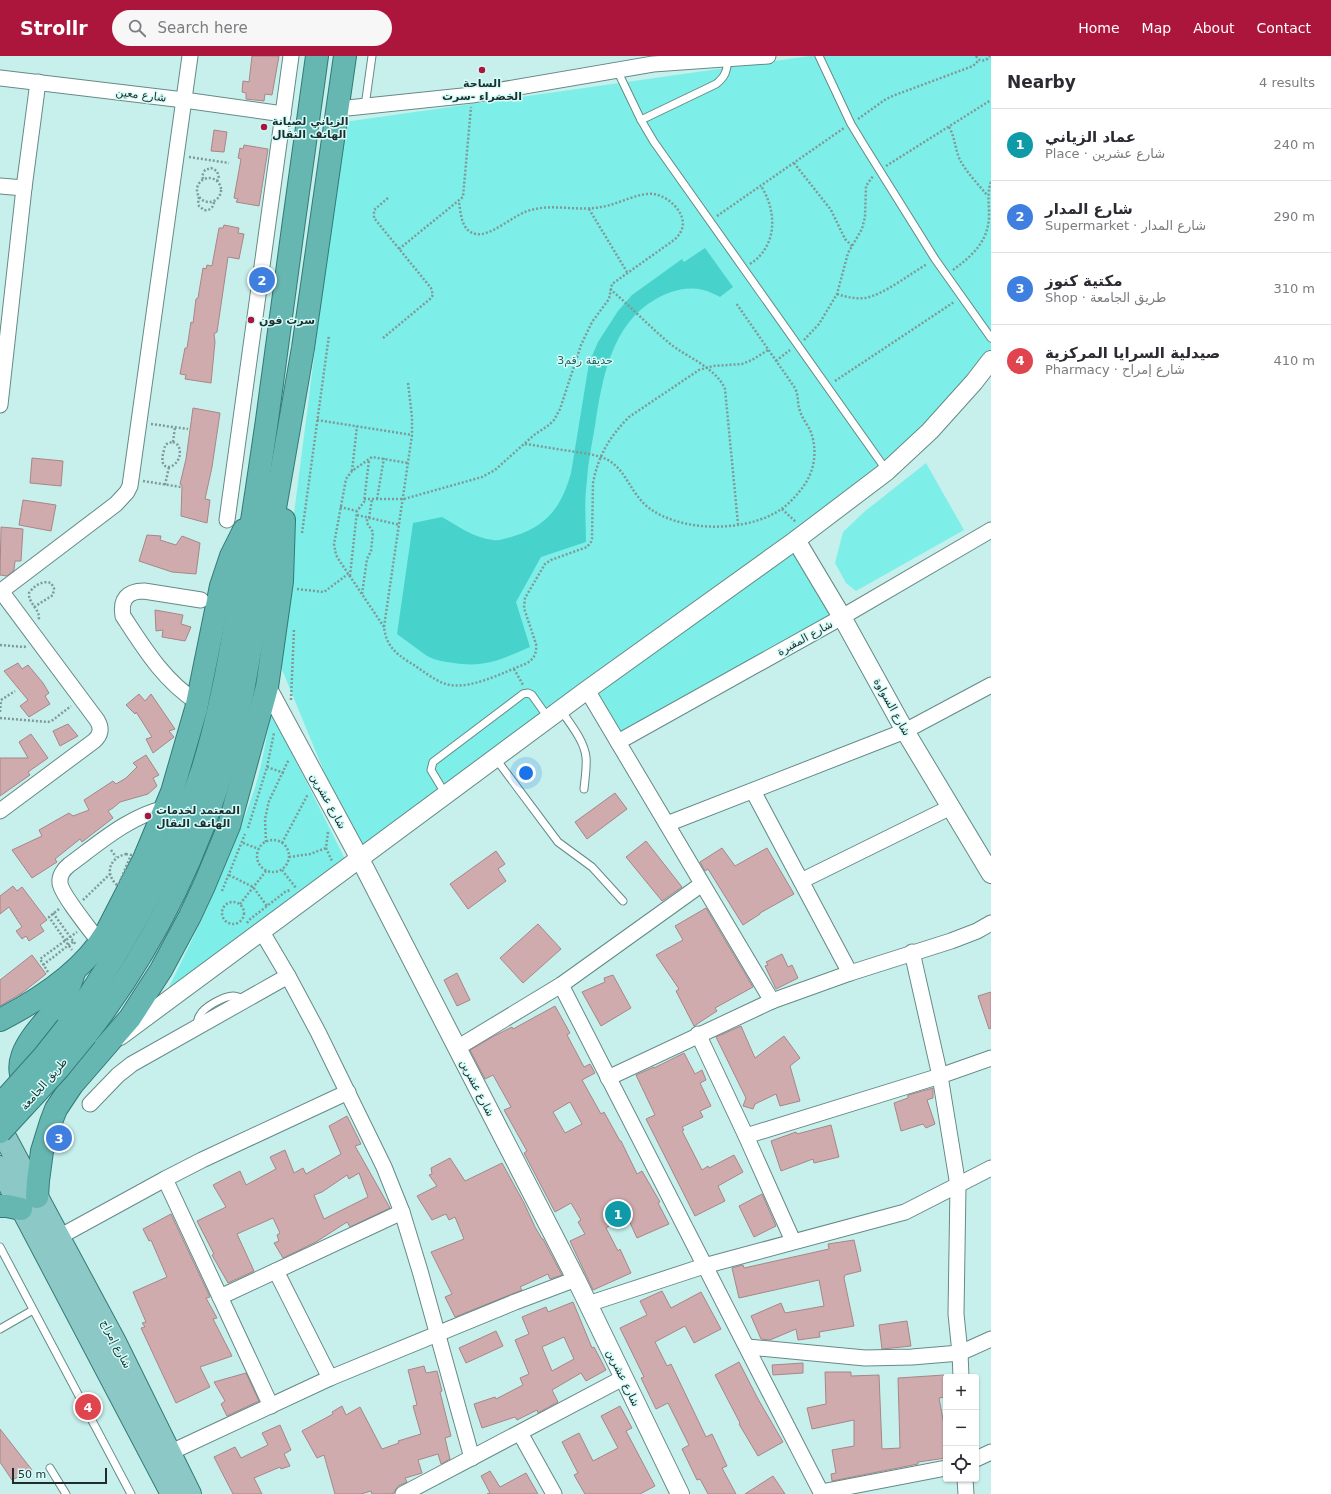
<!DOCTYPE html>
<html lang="en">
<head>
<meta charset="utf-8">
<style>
	body { margin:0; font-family:"DejaVu Sans",Vazirmatn,sans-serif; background:#f7f7f7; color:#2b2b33 }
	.controls { position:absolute; right:12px; bottom:12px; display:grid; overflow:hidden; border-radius:4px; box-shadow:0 1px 3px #0004 }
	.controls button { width:36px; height:36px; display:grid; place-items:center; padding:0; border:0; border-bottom:1px solid #e1e1e2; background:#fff; color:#2b2b33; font:20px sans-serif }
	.scale { position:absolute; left:12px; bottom:10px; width:95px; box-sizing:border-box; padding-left:4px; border:2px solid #1e2d2c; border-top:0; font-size:11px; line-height:14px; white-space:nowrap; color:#1e2d2c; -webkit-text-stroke:3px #d4fdfa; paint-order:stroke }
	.you { position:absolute; left:526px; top:717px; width:14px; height:14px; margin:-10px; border:3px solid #fff; border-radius:50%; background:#1a73e8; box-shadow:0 0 0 6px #1a73e833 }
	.badge { display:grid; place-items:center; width:26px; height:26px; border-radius:50%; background:#ac163c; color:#fff; font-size:13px; font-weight:700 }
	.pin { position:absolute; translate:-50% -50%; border:2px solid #fff; box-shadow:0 1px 4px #0006 }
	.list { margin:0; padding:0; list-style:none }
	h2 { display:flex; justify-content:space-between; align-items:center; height:52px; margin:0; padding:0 16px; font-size:17px }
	h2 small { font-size:13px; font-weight:400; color:#7c7c81 }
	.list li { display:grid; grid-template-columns:26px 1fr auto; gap:12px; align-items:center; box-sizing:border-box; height:72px; padding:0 16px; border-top:1px solid #e1e1e2 }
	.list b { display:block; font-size:15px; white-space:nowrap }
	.list p { margin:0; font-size:13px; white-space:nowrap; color:#7c7c81 }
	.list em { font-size:13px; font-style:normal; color:#7c7c81 }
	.icon { flex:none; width:22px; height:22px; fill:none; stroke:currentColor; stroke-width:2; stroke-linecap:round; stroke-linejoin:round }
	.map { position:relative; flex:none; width:991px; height:1438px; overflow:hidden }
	header { display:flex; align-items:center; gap:24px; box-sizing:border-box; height:56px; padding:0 20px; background:#ac163c; color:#fff }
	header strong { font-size:19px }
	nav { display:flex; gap:22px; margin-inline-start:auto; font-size:14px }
	.search { width:280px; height:36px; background:#f7f7f7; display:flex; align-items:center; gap:10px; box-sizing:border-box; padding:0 14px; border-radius:22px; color:#7c7c81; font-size:15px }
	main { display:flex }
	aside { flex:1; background:#fff }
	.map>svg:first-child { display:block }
	.green { fill:#7eefe8 }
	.water { fill:#47d3cc }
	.building { fill:#cfabad; stroke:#a88688; fill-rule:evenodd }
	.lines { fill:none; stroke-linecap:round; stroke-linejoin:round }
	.service-casing { stroke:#658a87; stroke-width:9 }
	.minor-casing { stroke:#658a87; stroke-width:17 }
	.tertiary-casing { stroke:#658a87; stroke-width:20 }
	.primary-casing { stroke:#337a76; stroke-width:24 }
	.trunk-casing { stroke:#337a76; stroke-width:24 }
	.path { stroke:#7d9a98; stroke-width:2.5; stroke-dasharray:2 2; stroke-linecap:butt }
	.service { stroke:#fff; stroke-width:7 }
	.minor { stroke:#fff; stroke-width:15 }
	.tertiary { stroke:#fff; stroke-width:18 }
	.primary { stroke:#8cc8c5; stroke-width:22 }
	.trunk { stroke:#66b6b2; stroke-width:22 }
	.trunk-bridge-casing { stroke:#337a76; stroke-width:24; stroke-linecap:butt }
	.trunk-bridge { stroke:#66b6b2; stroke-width:22 }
	.poi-dot { fill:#ac163c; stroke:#d4fdfa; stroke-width:1.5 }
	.labels { text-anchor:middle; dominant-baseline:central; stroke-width:3; stroke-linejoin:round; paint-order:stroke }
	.poi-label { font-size:11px; font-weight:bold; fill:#1e2d2c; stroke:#d4fdfa; text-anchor:start }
	.street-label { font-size:11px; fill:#1e2d2c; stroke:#d4fdfa }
	.park-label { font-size:11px; fill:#29615e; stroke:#d4fdfa }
</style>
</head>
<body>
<header>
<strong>Strollr</strong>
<div class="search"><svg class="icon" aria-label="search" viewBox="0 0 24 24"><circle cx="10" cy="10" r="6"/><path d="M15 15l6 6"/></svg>Search here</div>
<nav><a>Home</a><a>Map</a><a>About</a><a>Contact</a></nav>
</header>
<main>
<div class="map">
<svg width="991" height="1438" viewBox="0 0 991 1438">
	<rect width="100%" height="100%" fill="#c7f0ec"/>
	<!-- green -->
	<g class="green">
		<polygon points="810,0 991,0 991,304 974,326 796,484 842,561 618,686 587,635 360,803 276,599 344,66"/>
		<polygon points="926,407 964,474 856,535 846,527 835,507 843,476 864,456"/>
		<path d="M272,657L348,809L224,896L169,931C202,864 234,798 256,728C263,705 266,680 272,657Z"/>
	</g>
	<!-- water -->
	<path class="water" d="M705,192L733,231L720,241C714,238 708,235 703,234C687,230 670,235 656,243C611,268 602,324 595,370C592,388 588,406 587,425C584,445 586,466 586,486L541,501L516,546L530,591C502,603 485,612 454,607C444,606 435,604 427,600C417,593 407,585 397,578L413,467L442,461C458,470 474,482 493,484C499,485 508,482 514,480C548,470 562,449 571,417L589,307L598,286L618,255L632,239L682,203L684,206Z"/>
	<!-- building -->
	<g class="building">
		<polygon points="252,0 279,0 272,39 265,38 264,45 246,43 246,37 242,36 243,25 249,26"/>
		<polygon points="214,74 227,76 224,96 211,95"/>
		<polygon points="244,89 268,93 259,150 236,146 238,143 234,142 241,103 238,102 240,92 243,93"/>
		<polygon points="224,169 239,172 238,177 244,178 239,203 228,201 217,276 214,278 215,286 211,327 185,323 186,319 180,318 185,292 187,292 191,266 193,267 196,243 198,242 203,212 206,213 207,209 212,210 219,172 223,172"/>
		<polygon points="193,352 220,357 212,411 205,443 210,444 207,467 181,460 182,429 180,428 186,403"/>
		<polygon points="32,402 63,405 61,430 30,427"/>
		<polygon points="23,444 56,449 51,475 19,469"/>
		<polygon points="1,471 23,473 21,505 15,505 14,514 7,520 0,519"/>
		<polygon points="147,479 161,480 160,484 176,489 182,480 200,487 196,518 172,516 139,505"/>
		<polygon points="155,554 183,559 181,568 191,571 185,585 162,581 163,574 156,575"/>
		<polygon points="18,607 22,613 28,609 43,627 49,637 45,640 50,648 29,661 20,650 28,644 4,615"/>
		<polygon points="139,638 145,645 151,638 175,673 169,675 174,681 153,697 146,683 152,681 136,656 135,658 126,649"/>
		<polygon points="68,668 78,680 60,690 53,675"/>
		<polygon points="31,678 48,702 28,716 30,719 0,740 0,702 28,702 19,686"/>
		<polygon points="146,699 159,719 153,722 157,730 148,738 120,746 113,752 108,755 113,762 82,786 80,783 55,803 57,806 32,822 12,794 42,780 39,774 69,757 73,760 89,754 84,744 113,725 116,728 126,722 137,711 133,707"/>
		<polygon points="615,737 627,753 587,783 575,766"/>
		<polygon points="646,785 682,831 662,845 626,801"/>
		<polygon points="722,792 735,810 767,792 794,838 760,857 760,858 743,869 708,813 705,815 700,806"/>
		<polygon points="496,795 505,808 498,813 506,825 468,853 450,828"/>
		<polygon points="13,830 17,835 22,831 47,864 40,869 44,875 29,885 26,880 22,883 16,875 22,871 9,851 0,858 0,840"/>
		<polygon points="706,852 753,931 715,952 717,955 694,970 676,935 679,933 656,899 683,884 675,870"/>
		<polygon points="538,868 561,893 523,927 500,902"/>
		<polygon points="782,898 788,911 792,909 798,922 776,933 765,910 768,909 766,906"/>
		<polygon points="32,899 46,918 22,937 0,950 0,924"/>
		<polygon points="457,917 470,944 457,950 444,924"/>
		<polygon points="613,919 631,952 601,970 582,936 605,926 604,922"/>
		<polygon points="991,936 991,972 989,973 978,940"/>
		<path d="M555,950L570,977L567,979L584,1011L590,1008L595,1017L582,1024L601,1058L604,1056L620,1085H621L637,1118L642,1115L660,1146L658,1147L669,1168L637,1182L627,1160L606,1172L618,1195L620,1193L631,1217L593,1234L570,1185L585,1178L578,1166L581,1164L571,1147L555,1156L524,1097L527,1095L504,1054L511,1051L493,1019L485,1023L470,994L494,980L512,971L513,973ZM570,1046L582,1068L565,1077L553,1056Z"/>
		<polygon points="741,970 755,1002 784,980 800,1002 790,1010 800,1045 780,1050 776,1038 755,1048 753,1053 743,1050 746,1042 716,981"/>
		<polygon points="684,997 695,1018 702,1014 706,1024 700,1027 711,1050 700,1055 703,1061 682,1071 684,1074 682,1075 702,1114 708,1110 709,1112 734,1099 743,1116 718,1130 725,1145 695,1160 646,1063 655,1059 636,1019 654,1011 654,1012"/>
		<polygon points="933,1032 933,1042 927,1044 935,1068 926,1072 923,1068 901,1075 894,1047 908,1042 908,1039"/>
		<path d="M347,1060L361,1088L355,1090L390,1152L350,1171L347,1166L316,1186L283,1202L274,1187L279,1185L277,1179L280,1177L273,1162L237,1178L254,1215L228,1227L212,1199L214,1198L197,1165L226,1151L213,1129L240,1115L246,1129L276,1113L270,1101L285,1094L294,1117L303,1112L306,1118L341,1098L329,1070ZM359,1117L368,1141L324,1163L314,1139L322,1136L347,1119L349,1123Z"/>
		<polygon points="831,1069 839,1101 814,1107 813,1103 781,1115 771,1085 796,1076 797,1078"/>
		<polygon points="450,1102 465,1125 502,1107 524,1147 535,1171 542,1183 543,1183 562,1219 550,1223 548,1218 520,1231 522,1234 455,1261 445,1241 452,1238 431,1196 464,1183 455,1161 449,1164 446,1158 432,1164 417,1140 437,1130 429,1119 432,1118 431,1112"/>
		<polygon points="762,1138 776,1170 754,1181 739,1150"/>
		<polygon points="171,1158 210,1241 206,1242 217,1262 213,1263 232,1300 200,1311 210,1331 176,1347 141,1272 145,1271 142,1267 146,1266 133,1236 167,1221 151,1184 149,1185 143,1173"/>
		<polygon points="854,1184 861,1215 845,1219 844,1222 854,1270 819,1276 820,1281 798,1284 796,1273 770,1284 761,1283 751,1260 781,1247 785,1257 824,1250 819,1224 739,1242 732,1212 743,1209 744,1212 829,1193 828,1188"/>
		<polygon points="662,1235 671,1252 701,1236 721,1273 694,1287 685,1270 655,1286 667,1310 671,1308 706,1381 712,1378 727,1410 722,1412 736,1438 708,1438 700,1423 697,1424 682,1393 689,1389 668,1347 656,1353 641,1322 644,1321 620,1272 647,1259 640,1245"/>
		<path d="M573,1246L592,1292L594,1291L606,1314L586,1325L581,1317L552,1334L558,1346L538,1357L537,1354L517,1364L515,1361L482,1372L474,1348L495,1341L496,1343L523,1329L520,1322L529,1318L515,1284L529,1278L522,1261L546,1251L548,1256ZM564,1281L574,1303L552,1315L542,1291Z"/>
		<polygon points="907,1265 911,1290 882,1293 879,1269"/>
		<polygon points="496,1275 503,1290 466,1307 459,1292"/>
		<polygon points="739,1306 758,1343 783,1386 758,1400 739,1368 740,1367 715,1319"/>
		<polygon points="803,1307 803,1317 773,1319 772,1309"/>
		<polygon points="424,1310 426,1317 437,1315 442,1335 440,1336 451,1380 445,1382 450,1403 441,1408 438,1398 418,1404 422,1417 405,1422 407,1426 398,1430 394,1437 391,1438 372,1438 371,1435 361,1438 335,1438 324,1399 317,1402 302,1375 333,1358 332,1356 342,1350 346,1359 360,1351 382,1393 399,1387 398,1385 421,1378 413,1350 417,1349 408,1314"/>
		<polygon points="825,1316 851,1316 851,1320 879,1319 882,1393 900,1392 898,1322 944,1319 945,1327 946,1327 946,1341 939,1342 945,1374 946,1374 946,1402 918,1406 918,1408 832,1425 831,1418 836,1417 832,1394 854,1390 854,1364 812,1373 807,1352 826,1348"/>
		<polygon points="246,1317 259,1345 227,1360 221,1348 225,1345 214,1326"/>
		<polygon points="620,1350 632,1372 626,1375 655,1430 640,1438 585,1438 574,1419 578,1417 562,1386 579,1377 593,1405 618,1392 601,1360"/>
		<polygon points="280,1369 291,1394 284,1398 290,1410 281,1413 280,1411 254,1422 262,1438 233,1438 214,1401 235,1391 241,1402 268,1389 262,1377"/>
		<polygon points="0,1373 32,1414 12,1424 0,1406"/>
		<polygon points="490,1415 500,1431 526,1417 538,1438 487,1438 490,1437 481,1420"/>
		<polygon points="773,1420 785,1438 745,1438"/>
	</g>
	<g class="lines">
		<defs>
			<g id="service">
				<polyline points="819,0 851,68 865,91 935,203 991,282"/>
				<polyline points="617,14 641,64 654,86 887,415"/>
				<polyline points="365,50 372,0"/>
				<path d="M641,64L716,28C725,21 728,14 727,3"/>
				<path d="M561,654C570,668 584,684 586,701C587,711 585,722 584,733"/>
				<polyline points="496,703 558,786 592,811 623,845"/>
				<polyline points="446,739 431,714 433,706 523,638 528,637 532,639 549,663"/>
				<path d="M197,971C197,967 197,963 200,959C204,951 224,940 233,940C238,940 241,942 245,944"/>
				<polyline points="0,1191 131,1438"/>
				<polyline points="0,1273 33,1254"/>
				<polyline points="50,1412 66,1438"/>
			</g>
			<g id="minor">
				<polyline points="0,22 184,44 283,58"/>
				<polyline points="338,53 472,39 653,8 768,0"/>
				<polyline points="0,130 24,132"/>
				<polyline points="0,349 24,132 38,26"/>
				<polyline points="227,464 291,0"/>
				<polyline points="0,536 116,448 127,436 130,430 190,0"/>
				<polyline points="587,634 772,945"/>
				<path d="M197,646C164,625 144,592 123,560C120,544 127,535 144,535L201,544"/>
				<polyline points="618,686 842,561 991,474"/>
				<polyline points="753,735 850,917"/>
				<path d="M0,755L94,685C101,679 102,672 97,664L1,535"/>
				<polyline points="667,768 905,675 991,629"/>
				<polyline points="801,825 951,751"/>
				<polyline points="262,876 288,920 318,976 384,1111 402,1156 420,1215 472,1402"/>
				<path d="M100,887C92,876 61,838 60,827C59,820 64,813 69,809C99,787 129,760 166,752"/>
				<polyline points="912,896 940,1020 958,1130 956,1258 960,1297 961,1321"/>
				<path d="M561,929C648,1099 734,1269 822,1438"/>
				<polyline points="698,978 746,1080 793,1185"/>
				<polyline points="457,992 561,929 702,828"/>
				<polyline points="608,1022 772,945 850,917 951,885 977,875 991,867"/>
				<polyline points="90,1048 118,1019 132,1008 288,920"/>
				<polyline points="746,1080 940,1020 991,1002"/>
				<polyline points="165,1123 271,1350"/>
				<polyline points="59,1181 165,1123 202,1104 348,1036"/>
				<polyline points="276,1215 330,1322"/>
				<polyline points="220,1241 402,1156"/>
				<polyline points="588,1248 704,1210 905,1156 991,1112"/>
				<polyline points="748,1291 865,1302 912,1301 960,1297 991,1283"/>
				<polyline points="520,1377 554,1438"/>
				<polyline points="169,1397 330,1322 515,1246 576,1223"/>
				<polyline points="976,1403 991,1396"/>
				<polyline points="965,1423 966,1438"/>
				<polyline points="821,1436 946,1412"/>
				<polyline points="403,1438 623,1322"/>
			</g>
			<g id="tertiary">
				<polyline points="796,484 842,561 905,675 991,818"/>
				<polyline points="267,631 360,803 576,1223 680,1438"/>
				<polyline points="120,980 587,634 796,484 887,415 930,375 974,326 991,304"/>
			</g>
			<g id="primary">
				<polyline points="0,1072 116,1288 190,1438"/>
				<polyline points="0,1111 172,1438"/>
			</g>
			<g id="trunk">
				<path d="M0,964C39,944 83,915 106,877L144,803L172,736L196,653L221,530L231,500L244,474"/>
				<path d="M67,971C125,891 171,809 202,715C219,661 229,606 238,551C249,488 258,426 267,364C283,243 300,121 317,0"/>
				<path d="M86,979C165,878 216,760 243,635L303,292L345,0"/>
				<path d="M32,1037C0,1004 42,973 60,946C67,937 71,927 74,916"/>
				<polyline points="37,1141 38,1125 42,1095 51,1066 56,1053 72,1029 130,962 161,914 190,860 204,830 229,770 267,631 282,525 284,464"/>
				<polyline points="0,1150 7,1150 21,1153"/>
			</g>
		</defs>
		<!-- service casing -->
		<use href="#service" class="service-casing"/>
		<!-- minor casing -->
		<use href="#minor" class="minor-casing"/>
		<!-- tertiary casing -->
		<use href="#tertiary" class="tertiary-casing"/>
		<!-- primary casing -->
		<use href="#primary" class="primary-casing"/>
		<!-- trunk casing -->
		<use href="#trunk" class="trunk-casing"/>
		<!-- path -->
		<g class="path">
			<path d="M976,0C979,6 986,6 990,0"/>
			<polyline points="858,63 886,43 895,39 973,10 979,4"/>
			<path d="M949,71C955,81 955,93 960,104C967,117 978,128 987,139"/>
			<polyline points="189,101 229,107"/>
			<polyline points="794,107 831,154 845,183 852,190"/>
			<polyline points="886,110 991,44"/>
			<circle cx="209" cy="134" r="12"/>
			<polyline points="203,123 202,120 205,114 211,112 217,115 219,122 217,125"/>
			<path d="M199,141L198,144L199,150L204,154C210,155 214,151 214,145"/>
			<polyline points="589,153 627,216"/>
			<polyline points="717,160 844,72"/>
			<polyline points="399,193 463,141 471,51"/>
			<path d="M750,208C778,190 777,155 761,130"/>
			<path d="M953,214C972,200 989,185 989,159C989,147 987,137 991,125"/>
			<path d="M610,233C630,250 648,269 668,286C685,301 715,310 725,333L738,468"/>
			<path d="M837,238C846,241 855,243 865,242C883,239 910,218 927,208"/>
			<polyline points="383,282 430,243 433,239 431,232 374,162 374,154 389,141"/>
			<polyline points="804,284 819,268 837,238 848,197 862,173 865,161 866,130 873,120"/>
			<polyline points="776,305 790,294"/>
			<polyline points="835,325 954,246"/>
			<path d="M408,327L412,361V379L384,571C386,589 395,597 409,606C421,613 433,624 446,628C469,635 504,616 525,608C534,604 537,597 536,588L524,552L525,542L545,508L551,504L587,491L591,486L592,483L593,427C598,400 610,380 629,361L699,314L713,310L742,308L752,304L768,294"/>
			<polyline points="317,364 412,379"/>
			<polyline points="151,368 188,373"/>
			<path d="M173,386L178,389C188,409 155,424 164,394C165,388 167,387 173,386Z"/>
			<polyline points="173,386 175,371"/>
			<path d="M525,388C540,390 555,393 570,395C582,397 596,398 608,404C627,415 630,437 649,452C680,475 737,476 771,459C782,454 791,446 799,436C814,419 819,396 810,374C807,368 802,362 800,355C797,348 799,340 795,332L736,247"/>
			<polyline points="352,415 357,370"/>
			<polyline points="143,425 181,431"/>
			<polyline points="165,429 169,411"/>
			<path d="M364,443H404L482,421L495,414L534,379L549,369L554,364L560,353L581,289L592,266L609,243L612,228L674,184C682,177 686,168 680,157C675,148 665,140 654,138C638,136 617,149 601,151C575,156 550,146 525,156C512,161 489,181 476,178C461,175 461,158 459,146"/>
			<polyline points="377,443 384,402"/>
			<polyline points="340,451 357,455"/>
			<polyline points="782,453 796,466"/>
			<polyline points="357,459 400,469"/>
			<polyline points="369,462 372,443"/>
			<polyline points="302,477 329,279"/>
			<polyline points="350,520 357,455 364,446 369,404"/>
			<polyline points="297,533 324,536 348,518"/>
			<polyline points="362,538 367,503 371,495 373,476 367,467 367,462"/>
			<path d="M34,551L53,539L54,532L51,527C42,524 34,530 29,537C28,547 39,552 39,562L38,563"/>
			<polyline points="384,571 339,504 336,499 334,488 346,423 352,415 372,401 408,407"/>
			<polyline points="0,589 24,591 27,590"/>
			<polyline points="514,613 523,629"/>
			<polyline points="1,644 15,635"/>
			<polyline points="291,644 294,573"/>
			<polyline points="0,656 1,644"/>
			<polyline points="0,662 48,666 53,664 71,650"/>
			<polyline points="267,711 284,717"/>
			<polyline points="248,772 267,711 274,677"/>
			<polyline points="328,776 326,792 332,805"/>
			<circle cx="273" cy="800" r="16"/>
			<polyline points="266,786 265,763 269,745 289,703"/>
			<polyline points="243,787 259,793"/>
			<polyline points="282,787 308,738"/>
			<polyline points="111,794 116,801"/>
			<path d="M126,798L131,799L118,830C104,818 109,802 126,798Z"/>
			<polyline points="289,801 310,798 326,792"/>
			<polyline points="282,814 296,832"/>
			<polyline points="229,819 253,831 267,850"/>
			<polyline points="222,835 245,778"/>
			<polyline points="83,844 110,818"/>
			<circle cx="233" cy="857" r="11"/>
			<polyline points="240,848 266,815"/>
			<polyline points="59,853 49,861 72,894"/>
			<polyline points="53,857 76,889"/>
			<polyline points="247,867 249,864 285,836 290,834"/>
			<polyline points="43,909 74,885"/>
			<polyline points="48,916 40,903 77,876"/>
		</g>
		<!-- service -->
		<use href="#service" class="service"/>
		<!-- minor -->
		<use href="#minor" class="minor"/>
		<!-- tertiary -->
		<use href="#tertiary" class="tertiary"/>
		<!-- primary -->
		<use href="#primary" class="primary"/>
		<!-- trunk -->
		<use href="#trunk" class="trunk"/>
		<defs>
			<g id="trunk-bridge">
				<polyline points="0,1049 44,1000 67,971"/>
				<polyline points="0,1076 59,1012 86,979"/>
			</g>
		</defs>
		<!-- trunk-bridge casing -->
		<use href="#trunk-bridge" class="trunk-bridge-casing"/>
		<!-- trunk-bridge -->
		<use href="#trunk-bridge" class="trunk-bridge"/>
	</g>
	<!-- markers -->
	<g class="poi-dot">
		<circle cx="482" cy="14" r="4"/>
		<circle cx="264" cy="71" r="4"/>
		<circle cx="251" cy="264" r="4"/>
		<circle cx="148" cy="760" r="4"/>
	</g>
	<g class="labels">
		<!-- poi labels -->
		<g class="poi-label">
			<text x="482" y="27" text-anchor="middle">الساحة<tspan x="482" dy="13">الخضراء -سرت</tspan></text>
			<text x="272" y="65">الزياني لصيانة<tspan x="272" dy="13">الهاتف النقال</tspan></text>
			<text x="259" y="264">سرت فون</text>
			<text x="156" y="754">المعتمد لخدمات<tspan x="156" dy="13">الهاتف النقال</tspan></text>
		</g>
		<!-- street labels -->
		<g class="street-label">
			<text transform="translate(141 39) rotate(7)">شارع معين</text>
			<text transform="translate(805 582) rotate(-29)">شارع المقبرة</text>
			<text transform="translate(892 651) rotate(61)">شارع السواوة</text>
			<text transform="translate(328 745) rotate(61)">شارع عشرين</text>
			<text transform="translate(44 1028) rotate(-49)">طريق الجامعة</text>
			<text transform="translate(477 1032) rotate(63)">شارع عشرين</text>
			<text transform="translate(116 1288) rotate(63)">شارع إمراح</text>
			<text transform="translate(623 1322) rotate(64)">شارع عشرين</text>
		</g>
		<!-- park labels -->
		<g class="park-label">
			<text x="585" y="304">حديقة رقم3</text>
		</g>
	</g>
</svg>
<div class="controls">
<button>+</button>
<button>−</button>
<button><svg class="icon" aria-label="locate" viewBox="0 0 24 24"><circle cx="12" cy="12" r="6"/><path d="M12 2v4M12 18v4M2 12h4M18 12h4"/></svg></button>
</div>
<div class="scale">50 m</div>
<div class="you"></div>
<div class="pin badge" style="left:618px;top:1158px;background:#0f9aa8">1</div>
<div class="pin badge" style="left:262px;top:224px;background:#3f7fe0">2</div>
<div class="pin badge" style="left:59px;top:1082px;background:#3f7fe0">3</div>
<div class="pin badge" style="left:88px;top:1351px;background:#e0444e">4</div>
</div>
<aside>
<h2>Nearby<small>4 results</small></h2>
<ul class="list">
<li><span class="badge" style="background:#0f9aa8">1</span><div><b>عماد الزياني</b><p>Place · شارع عشرين</p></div><em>240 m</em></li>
<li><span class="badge" style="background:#3f7fe0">2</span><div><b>شارع المدار</b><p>Supermarket · شارع المدار</p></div><em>290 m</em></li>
<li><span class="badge" style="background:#3f7fe0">3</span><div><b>مكتية كنوز</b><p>Shop · طريق الجامعة</p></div><em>310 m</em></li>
<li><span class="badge" style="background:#e0444e">4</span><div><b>صيدلية السرايا المركزية</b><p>Pharmacy · شارع إمراح</p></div><em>410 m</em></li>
</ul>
</aside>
</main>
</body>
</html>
